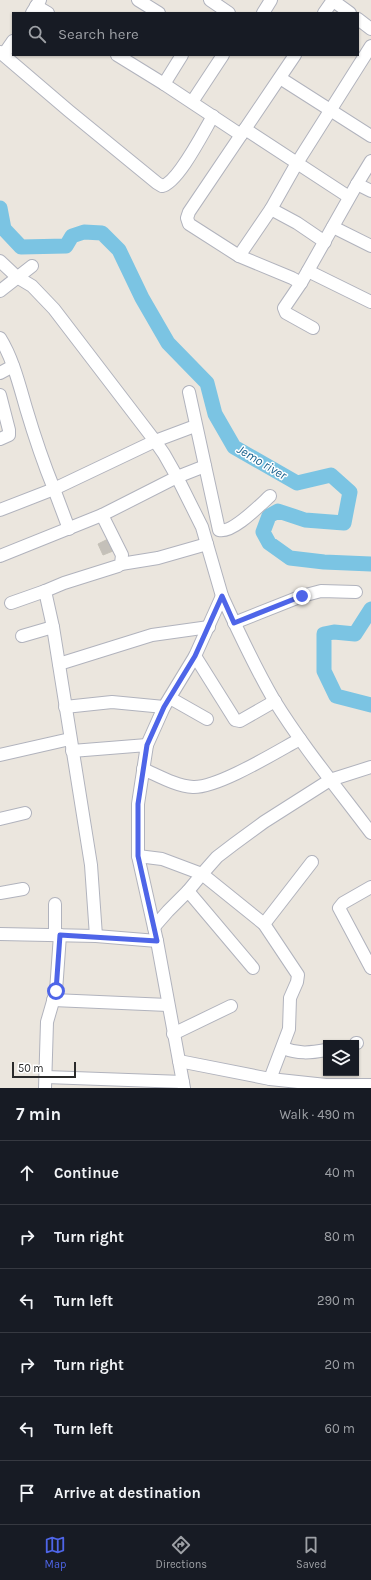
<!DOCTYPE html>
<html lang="en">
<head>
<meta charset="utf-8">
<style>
	body { margin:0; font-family:Karla,sans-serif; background:#242831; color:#f1f3f6 }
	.controls { position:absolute; right:12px; bottom:12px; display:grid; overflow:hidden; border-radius:0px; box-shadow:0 1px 3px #0004 }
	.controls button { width:36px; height:36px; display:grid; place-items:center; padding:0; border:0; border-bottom:1px solid #363941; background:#171b24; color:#f1f3f6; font:20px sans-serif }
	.scale { position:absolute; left:12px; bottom:10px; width:64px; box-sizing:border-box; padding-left:4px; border:2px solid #2a2a2a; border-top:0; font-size:11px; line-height:14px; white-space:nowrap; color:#2a2a2a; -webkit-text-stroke:3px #fff; paint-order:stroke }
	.stop { position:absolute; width:12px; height:12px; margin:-9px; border:3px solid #4e65e8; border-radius:50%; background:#fff }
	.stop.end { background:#4e65e8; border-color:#fff; box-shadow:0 1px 4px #0008 }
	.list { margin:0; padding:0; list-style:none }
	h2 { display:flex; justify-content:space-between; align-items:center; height:52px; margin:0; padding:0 16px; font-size:17px }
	h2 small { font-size:13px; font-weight:400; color:#9ea1a6 }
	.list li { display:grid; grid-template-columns:26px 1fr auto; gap:12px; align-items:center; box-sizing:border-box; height:64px; padding:0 16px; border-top:1px solid #363941 }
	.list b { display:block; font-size:15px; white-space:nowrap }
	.list em { font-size:13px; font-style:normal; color:#9ea1a6 }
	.icon { flex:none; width:22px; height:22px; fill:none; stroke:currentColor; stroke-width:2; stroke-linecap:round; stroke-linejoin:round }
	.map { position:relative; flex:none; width:371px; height:1088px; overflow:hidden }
	.search { position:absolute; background:#171b24; box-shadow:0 1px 3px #0004; left:12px; right:12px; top:12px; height:44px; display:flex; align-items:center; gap:10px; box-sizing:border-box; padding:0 14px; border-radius:0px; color:#9ea1a6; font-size:15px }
	.sheet { height:436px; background:#171b24 }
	nav { display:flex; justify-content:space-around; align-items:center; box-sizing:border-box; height:56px; border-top:1px solid #363941; background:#171b24; font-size:11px; color:#9ea1a6 }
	nav a { display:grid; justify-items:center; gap:2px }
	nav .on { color:#4e65e8 }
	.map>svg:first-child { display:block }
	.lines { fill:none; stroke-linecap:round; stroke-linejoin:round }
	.river { stroke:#7bc4e3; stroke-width:15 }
	.building { fill:#c4c0b9; stroke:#c6c2b8 }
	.minor-casing { stroke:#b1b3bd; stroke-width:14 }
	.minor { stroke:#fff; stroke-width:12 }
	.route { stroke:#4e65e8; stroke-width:5 }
	.labels { text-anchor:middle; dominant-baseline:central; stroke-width:3; stroke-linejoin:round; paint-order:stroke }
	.water-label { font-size:13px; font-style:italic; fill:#1a628e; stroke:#fff }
</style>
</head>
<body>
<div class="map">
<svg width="371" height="1088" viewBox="0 0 371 1088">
	<rect width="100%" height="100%" fill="#ebe6de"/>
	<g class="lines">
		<!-- river -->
		<g class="river">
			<polyline points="0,208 4,229 21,247 66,246 72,236 84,232 102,233 119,250 142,298 168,343 207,383 215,414 234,447 297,483 331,475 350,492 344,523 305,520 278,511 269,516 263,532 269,543 290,558 324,562 371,564"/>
			<polyline points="371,609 355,634 334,632 324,634 324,671 336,696 371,705"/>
		</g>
	</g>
	<!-- building -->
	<polygon class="building" points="108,539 113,551 103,555 98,544"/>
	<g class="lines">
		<defs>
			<g id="minor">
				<polyline points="138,0 159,13"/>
				<polyline points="210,0 229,13"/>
				<polyline points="332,0 350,13"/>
				<polyline points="36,6 48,13"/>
				<polyline points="32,13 40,0"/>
				<polyline points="263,13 271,0"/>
				<polyline points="324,13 333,0"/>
				<polyline points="358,19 371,29"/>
				<path d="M0,52L69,111L157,183L162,186C178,183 204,131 213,116"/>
				<polyline points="4,54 13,41"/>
				<polyline points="117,55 164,84 241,135"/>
				<polyline points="295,55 189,212 187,218 189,224 239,256 292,278 301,283"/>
				<polyline points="280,78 371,136"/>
				<polyline points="164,84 182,55"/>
				<polyline points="192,102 223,55"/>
				<polyline points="245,129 349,197"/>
				<polyline points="357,184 371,191"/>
				<polyline points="271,209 297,223 325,242"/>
				<polyline points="333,227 371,246"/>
				<polyline points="239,256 271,209 297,163 371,46"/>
				<polyline points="0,261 17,277 32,286 54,309 155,441 164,454 177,477 102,515 0,556"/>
				<polyline points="308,271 371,302"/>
				<polyline points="0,291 32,266"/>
				<polyline points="313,328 286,313 284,308 301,283 357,184 371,161"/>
				<path d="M0,338C13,359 19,384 26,408C34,435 43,462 54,489L155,441L195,426"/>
				<polyline points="0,373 13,366"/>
				<path d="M189,392L219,530C232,534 260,505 270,496"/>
				<polyline points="0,395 9,430 9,435 0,439"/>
				<polyline points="205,466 177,477 202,527 222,596"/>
				<polyline points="0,510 54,489 69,529"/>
				<polyline points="121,564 158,558 207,544"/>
				<polyline points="11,603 45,591"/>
				<polyline points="234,623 302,596 321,591 356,592"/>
				<polyline points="22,636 53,627"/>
				<polyline points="195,656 232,715 235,720 240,721 275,701"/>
				<polyline points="59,664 152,635 209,627"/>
				<polyline points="170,698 207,719"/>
				<polyline points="65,707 112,702 164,707"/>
				<path d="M147,745L164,707L195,656L222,596C238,631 254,666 274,700C303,747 338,789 371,833"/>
				<polyline points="72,751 147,745 138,804 138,856 157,941 184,1088"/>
				<polyline points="0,755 70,739"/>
				<path d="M143,769C159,776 176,786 193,787C218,788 276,752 300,739"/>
				<polyline points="0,819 25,813"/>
				<polyline points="138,856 162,859 202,874 217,857 234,844 264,822 330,780 371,767"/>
				<polyline points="371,887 343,903 339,908 371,968"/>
				<polyline points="188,891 202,874 264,924 298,975 297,982 290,998 289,1029 270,1079"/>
				<polyline points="0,893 23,889"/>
				<polyline points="264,924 312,862"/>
				<polyline points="154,927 168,911 188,891 253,968"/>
				<polyline points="0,934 96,936 157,941"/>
				<polyline points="55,935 55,904"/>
				<polyline points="96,936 91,865 53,627 45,591 64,583 118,566 121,564 122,555 102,515"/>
				<polyline points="53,1000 168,1005"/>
				<polyline points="173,1034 231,1006"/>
				<polyline points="356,1043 357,1043"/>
				<path d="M283,1048C298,1054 310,1053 326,1050"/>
				<polyline points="179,1061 270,1079 326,1085 371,1085"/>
				<polyline points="46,1077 183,1082"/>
				<polyline points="45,1088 47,1022 56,991 60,935"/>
			</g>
		</defs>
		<!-- minor casing -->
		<use href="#minor" class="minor-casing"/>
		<!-- minor -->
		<use href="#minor" class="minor"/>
	</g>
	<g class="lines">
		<!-- route -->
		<polyline class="route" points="56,991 60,935 157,941 138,856 138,804 147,745 164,707 195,656 222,596 234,623 302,596"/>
	</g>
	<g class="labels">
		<!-- water labels -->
		<g class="water-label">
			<text transform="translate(262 462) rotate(31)">Jemo river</text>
		</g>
	</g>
</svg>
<div class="controls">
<button><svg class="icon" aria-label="layers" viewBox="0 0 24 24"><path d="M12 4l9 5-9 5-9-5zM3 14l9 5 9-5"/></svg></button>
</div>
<div class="scale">50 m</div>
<div class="stop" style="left:56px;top:991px"></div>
<div class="stop end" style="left:302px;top:596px"></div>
<div class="search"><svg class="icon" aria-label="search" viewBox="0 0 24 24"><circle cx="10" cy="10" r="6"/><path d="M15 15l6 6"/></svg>Search here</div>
</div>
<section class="sheet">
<h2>7 min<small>Walk · 490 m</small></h2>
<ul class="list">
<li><svg class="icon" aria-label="ahead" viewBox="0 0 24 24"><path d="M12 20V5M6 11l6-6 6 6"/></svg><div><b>Continue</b></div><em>40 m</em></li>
<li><svg class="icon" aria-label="right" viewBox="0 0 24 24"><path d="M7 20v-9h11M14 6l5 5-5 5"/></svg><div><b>Turn right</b></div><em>80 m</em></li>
<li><svg class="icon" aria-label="left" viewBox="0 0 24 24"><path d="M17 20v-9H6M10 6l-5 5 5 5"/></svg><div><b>Turn left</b></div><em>290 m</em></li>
<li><svg class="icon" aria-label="right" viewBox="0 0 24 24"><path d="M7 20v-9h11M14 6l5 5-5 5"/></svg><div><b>Turn right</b></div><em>20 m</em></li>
<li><svg class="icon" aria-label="left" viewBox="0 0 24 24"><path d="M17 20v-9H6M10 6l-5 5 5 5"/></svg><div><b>Turn left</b></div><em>60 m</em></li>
<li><svg class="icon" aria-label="arrive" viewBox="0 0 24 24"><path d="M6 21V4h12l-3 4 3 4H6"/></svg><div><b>Arrive at destination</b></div></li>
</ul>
</section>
<nav>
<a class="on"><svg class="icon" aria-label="map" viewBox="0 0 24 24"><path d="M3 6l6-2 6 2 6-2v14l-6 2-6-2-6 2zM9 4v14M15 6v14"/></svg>Map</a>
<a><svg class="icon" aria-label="directions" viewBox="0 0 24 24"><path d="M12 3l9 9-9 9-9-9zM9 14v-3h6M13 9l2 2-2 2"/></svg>Directions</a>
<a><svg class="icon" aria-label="saved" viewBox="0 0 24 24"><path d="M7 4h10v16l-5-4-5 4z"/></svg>Saved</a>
</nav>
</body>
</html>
